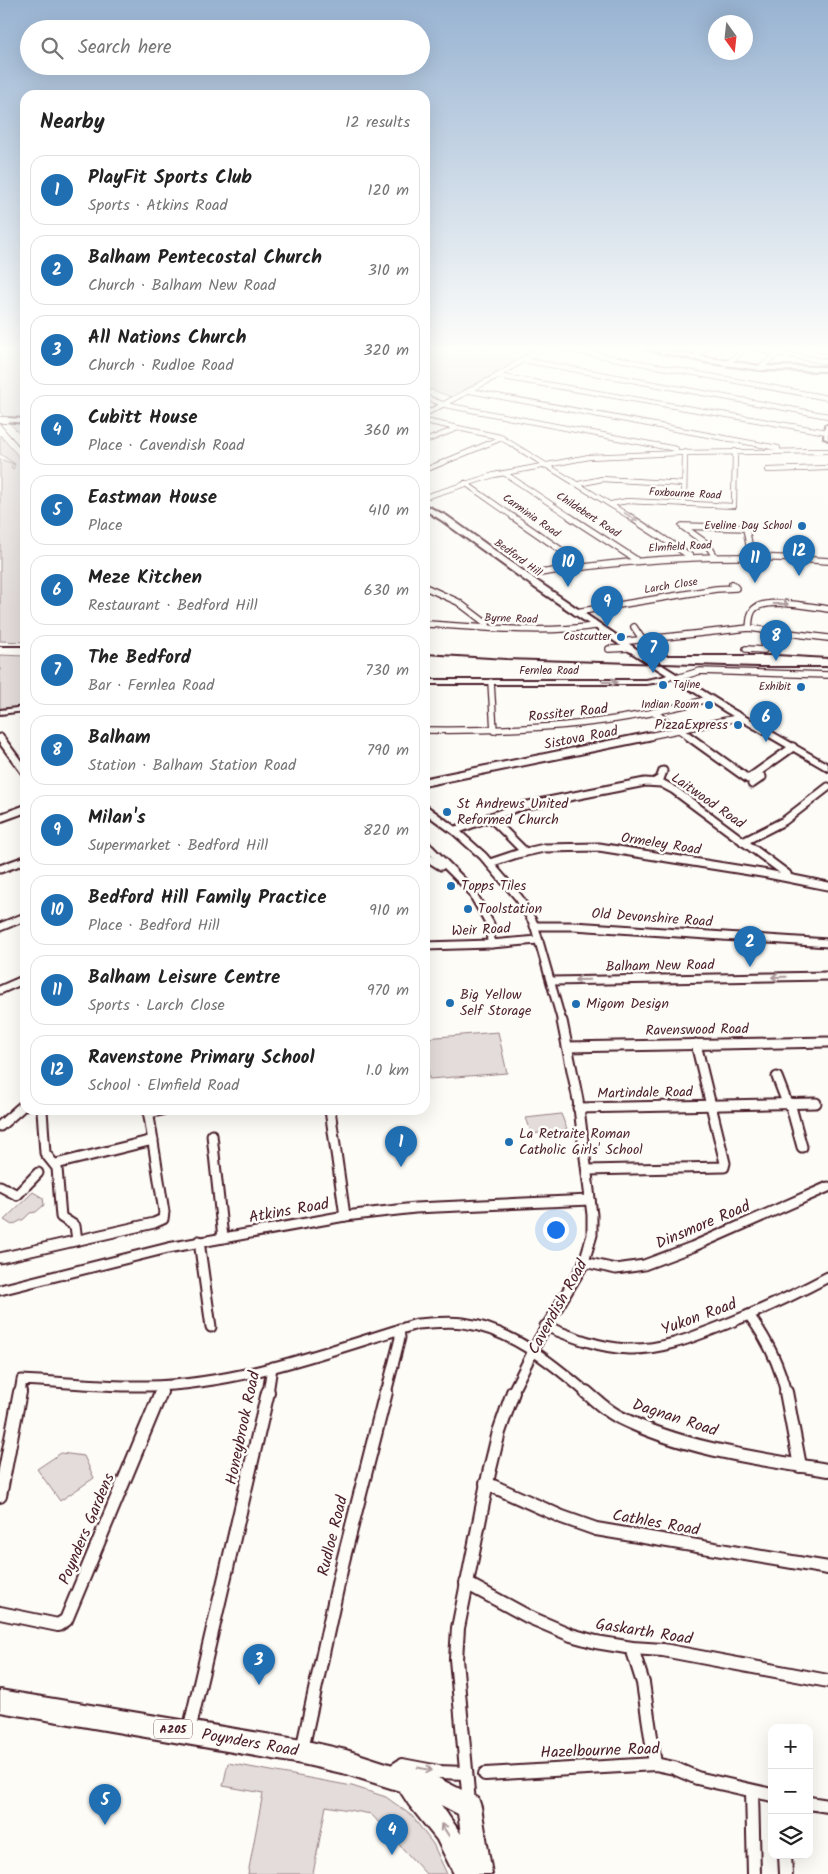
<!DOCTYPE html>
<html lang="en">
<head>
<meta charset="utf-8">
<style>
	body { margin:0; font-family:Kalam,sans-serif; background:#f2f2f2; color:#222 }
	.controls { position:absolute; right:15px; bottom:15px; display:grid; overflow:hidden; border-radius:10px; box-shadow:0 5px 20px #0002 }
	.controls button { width:45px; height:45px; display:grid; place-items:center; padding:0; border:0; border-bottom:1px solid #e0e0e0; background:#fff; color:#222; font:25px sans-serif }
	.compass { position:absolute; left:708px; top:15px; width:45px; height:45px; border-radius:50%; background:#fff; box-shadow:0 5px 20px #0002; rotate:165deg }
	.you { position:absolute; left:555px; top:1229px; width:18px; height:18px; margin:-12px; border:4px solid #fff; border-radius:50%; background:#1a73e8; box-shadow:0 0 0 8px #1a73e833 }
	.badge { display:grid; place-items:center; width:32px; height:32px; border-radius:50%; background:#1f6fb2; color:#fff; font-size:16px; font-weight:700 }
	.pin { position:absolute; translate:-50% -41px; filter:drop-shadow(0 1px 2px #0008) }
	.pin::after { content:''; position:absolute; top:26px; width:18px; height:15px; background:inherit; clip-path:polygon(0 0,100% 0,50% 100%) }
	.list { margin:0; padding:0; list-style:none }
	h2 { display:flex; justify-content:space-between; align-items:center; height:65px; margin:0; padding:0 20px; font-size:21px }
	h2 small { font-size:16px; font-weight:400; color:#767676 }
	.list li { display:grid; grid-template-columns:32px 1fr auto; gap:15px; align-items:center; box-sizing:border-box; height:70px; margin:0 10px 10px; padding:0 10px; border:1px solid #e0e0e0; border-radius:15px }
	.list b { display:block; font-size:19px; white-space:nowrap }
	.list p { margin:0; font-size:16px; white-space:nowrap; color:#767676 }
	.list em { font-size:16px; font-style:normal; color:#767676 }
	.icon { flex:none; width:28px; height:28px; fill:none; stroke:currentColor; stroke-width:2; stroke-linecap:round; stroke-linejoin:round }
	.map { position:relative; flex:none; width:828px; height:1874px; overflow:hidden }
	.search { position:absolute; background:#fff; box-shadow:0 5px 20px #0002; left:20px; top:20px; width:410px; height:55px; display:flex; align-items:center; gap:12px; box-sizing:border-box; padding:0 18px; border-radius:28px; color:#767676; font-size:19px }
	.panel { position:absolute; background:#fff; box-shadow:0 5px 20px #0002; left:20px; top:90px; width:410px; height:1025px; border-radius:15px }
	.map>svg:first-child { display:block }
	.green { fill:#e3dcda; stroke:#967e82 }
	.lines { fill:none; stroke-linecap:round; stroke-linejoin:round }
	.minor-far4-casing { stroke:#4a1f2b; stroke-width:6 }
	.minor-far3-casing { stroke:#4a1f2b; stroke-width:8 }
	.minor-far2-casing { stroke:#4a1f2b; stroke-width:11 }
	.minor-far1-casing { stroke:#4a1f2b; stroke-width:13 }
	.minor-casing { stroke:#4a1f2b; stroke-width:16 }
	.tertiary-casing { stroke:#4a1f2b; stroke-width:4 }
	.secondary-casing { stroke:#4a1f2b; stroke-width:4 }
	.trunk-casing { stroke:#4a1f2b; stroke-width:4 }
	.minor-far4 { stroke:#fdfcf7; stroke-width:4.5 }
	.minor-far3 { stroke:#fdfcf7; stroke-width:5.5 }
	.minor-far2 { stroke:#fdfcf7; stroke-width:7 }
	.minor-far1 { stroke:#fdfcf7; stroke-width:9 }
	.minor { stroke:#fdfcf7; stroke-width:12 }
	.tertiary { fill:#fdfcf7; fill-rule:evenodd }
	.secondary { fill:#fdfcf7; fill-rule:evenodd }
	.trunk { fill:#fdfcf7; fill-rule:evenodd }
	.rail-far1 { stroke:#4a1f2b; stroke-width:1 }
	.rail { stroke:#4a1f2b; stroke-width:2 }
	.secondary-bridge-casing { stroke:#4a1f2b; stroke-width:8; stroke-linecap:butt }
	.secondary-bridge { stroke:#fdfcf7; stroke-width:6 }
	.oneway { stroke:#ac999b }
	.poi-dot { fill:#1f6fb2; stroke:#fdfcf7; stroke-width:2 }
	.labels { text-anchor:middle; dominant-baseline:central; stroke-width:5; stroke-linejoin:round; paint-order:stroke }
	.far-street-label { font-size:11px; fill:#4a1f2b; stroke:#fdfcf7 }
	.far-poi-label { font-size:11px; fill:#4a1f2b; stroke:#fdfcf7; text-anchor:end }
	.shield { fill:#fdfcf7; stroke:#806168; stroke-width:1 }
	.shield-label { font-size:12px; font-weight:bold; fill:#4a1f2b }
	.street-label { font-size:14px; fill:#4a1f2b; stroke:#fdfcf7 }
	.poi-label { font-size:14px; fill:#4a1f2b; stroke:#fdfcf7; text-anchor:start }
	.near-street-label { font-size:16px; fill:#4a1f2b; stroke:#fdfcf7 }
</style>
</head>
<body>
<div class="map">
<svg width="828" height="1874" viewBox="0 0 828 1874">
	<rect width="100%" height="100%" fill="#fdfcf7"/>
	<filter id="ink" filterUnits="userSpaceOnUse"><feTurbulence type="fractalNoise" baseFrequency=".02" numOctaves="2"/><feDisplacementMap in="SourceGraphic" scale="10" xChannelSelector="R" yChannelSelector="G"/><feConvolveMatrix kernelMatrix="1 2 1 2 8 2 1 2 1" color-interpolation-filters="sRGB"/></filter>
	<g filter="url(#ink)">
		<!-- green -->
		<g class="green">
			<polygon points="0,349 25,349 25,440 0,412"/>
			<polygon points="425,349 537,349 494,376 452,397 432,390 425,390"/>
			<polygon points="0,435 25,464 25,642 0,641 0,459 14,464 11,466 13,469 15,464 0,454"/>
			<polygon points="0,655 25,656 25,706 0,709"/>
			<polygon points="498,1032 507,1073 429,1079 425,1038"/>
			<polygon points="561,1114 567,1129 532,1134 526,1118"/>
			<polygon points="33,1192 43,1198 44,1205 36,1212 30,1213 24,1219 12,1225 4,1220"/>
			<polygon points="61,1453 84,1456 94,1478 60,1501 37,1469"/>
			<polygon points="228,1763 352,1786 386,1797 412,1816 433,1844 447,1874 426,1874 371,1814 326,1806 313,1874 248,1874 263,1793 223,1786"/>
		</g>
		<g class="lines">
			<defs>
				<g id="minor-far4">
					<polyline points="565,349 828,398"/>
					<polyline points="755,349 828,362"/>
					<polyline points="813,349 828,351"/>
					<polyline points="663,352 667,349"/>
					<polyline points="693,358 706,349"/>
					<polyline points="523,360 828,416"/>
					<polyline points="726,364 746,349"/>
					<polyline points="760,368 779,353"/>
					<polyline points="497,376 827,432"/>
					<polyline points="470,391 778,448"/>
					<polyline points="425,397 445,405 676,449"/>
					<polyline points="425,414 497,376 541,349"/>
					<polyline points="425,421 500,437 632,518"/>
					<polyline points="425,441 458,428"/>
					<polyline points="425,470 502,438"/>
					<polyline points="768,470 828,468"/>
					<polyline points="504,473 572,518"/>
					<polyline points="465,483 515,518"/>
					<polyline points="579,484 602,479 684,484"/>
					<polyline points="425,497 494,475 589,457 679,453 828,451"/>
					<polyline points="611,504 627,501 734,506 735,451"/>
					<polyline points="684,504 685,452"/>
				</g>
				<g id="minor-far3">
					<polyline points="513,517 584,566"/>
					<polyline points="570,517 635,559"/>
					<polyline points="630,517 690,556"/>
					<polyline points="714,555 707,544 682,526 746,528 751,555"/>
					<path d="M533,574C632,559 728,552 828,561"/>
					<polyline points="425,587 458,602 487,624 487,627"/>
					<polyline points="576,612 716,589 736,588 732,584"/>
					<path d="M425,624C481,627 539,634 595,626"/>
					<polyline points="634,627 642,639"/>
					<path d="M749,628C750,622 749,614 754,609C767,597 811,607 828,609"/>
					<polyline points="620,642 749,628 828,638"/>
					<polyline points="609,649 629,648"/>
					<polyline points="746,649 764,650 765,631"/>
					<polyline points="677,678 700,671 828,675"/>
					<polyline points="491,682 494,731"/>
					<polyline points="654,712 689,737"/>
					<path d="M425,730C501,731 576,728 650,713C670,708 691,705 710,698"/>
					<polyline points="644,737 742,717"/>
				</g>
				<g id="minor-far2">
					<polyline points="688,736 748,779 793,747"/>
					<polyline points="0,738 25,772"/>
					<polyline points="425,782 650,736"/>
					<polyline points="655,782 660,779 663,771"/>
					<polyline points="752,784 762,777"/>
					<polyline points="425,809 455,831 483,856 519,898 534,924 562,1022"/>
					<polyline points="490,817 525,852"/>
					<polyline points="0,818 25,809"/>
					<polyline points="456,830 518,807 645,782 661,783 674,790 787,874 788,877"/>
					<polyline points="743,842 784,821 828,787"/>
					<polyline points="425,844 470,889 490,924 491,944"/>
					<polyline points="425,856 441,866"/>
					<polyline points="490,863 517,854 544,848 599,847 768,874 828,886"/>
					<polyline points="0,869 25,860"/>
					<polyline points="534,926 574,926 828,943"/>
					<polyline points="0,927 25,917"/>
					<polyline points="425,946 491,944 538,940"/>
					<polyline points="552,981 828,976"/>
					<polyline points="0,990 25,979"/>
				</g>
				<g id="minor-far1">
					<polyline points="567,1047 828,1042"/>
					<polyline points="777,1077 787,1103"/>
					<polyline points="790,1103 802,1147"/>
					<polyline points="578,1108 816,1103"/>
					<polyline points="42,1110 45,1153 57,1168 61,1217 75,1226 77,1240"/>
					<polyline points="330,1110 345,1216"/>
					<polyline points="149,1113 162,1110"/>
					<polyline points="0,1126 25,1104"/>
					<polyline points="212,1135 223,1238"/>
					<polyline points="56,1164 153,1140"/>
					<polyline points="587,1170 724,1167 725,1163 696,1044"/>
					<polyline points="0,1186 17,1195 38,1173"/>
					<polyline points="199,1241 211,1327"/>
					<polyline points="0,1258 154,1223 163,1219 164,1212 148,1110"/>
					<polyline points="584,1262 616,1269 644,1265 692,1247 828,1187"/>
					<polyline points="0,1290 168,1248 345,1216 415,1208 590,1200"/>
					<path d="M749,1315C767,1339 779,1363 786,1393"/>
					<path d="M545,1326C572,1337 600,1348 629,1349C663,1350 693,1337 724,1325C760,1311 794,1295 828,1277"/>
					<path d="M20,1393L22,1380C64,1382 106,1387 147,1386C240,1385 330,1350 417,1324C433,1323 448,1321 463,1323C511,1329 552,1363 587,1393"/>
					<polyline points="160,1393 162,1386"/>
					<polyline points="268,1393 272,1367"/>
					<polyline points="386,1393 400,1338 399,1329"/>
					<polyline points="512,1393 539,1339 583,1265 592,1235 592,1215 578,1100 562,1021"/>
				</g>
				<g id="minor">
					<path d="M586,1392C596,1401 607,1411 619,1417C683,1449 759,1459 828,1470"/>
					<polyline points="786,1392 800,1466"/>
					<polyline points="486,1483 562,1517 596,1529 828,1568"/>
					<polyline points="0,1496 20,1392"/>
					<polyline points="466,1583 529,1617 571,1635 596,1642 632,1648 663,1650 828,1681"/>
					<polyline points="0,1613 58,1625 66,1620 161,1392"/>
					<polyline points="632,1648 643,1683 655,1764"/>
					<polyline points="189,1731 268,1392"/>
					<polyline points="302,1750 343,1561 386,1392"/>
					<polyline points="391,1772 402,1765 439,1772 465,1773"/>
					<polyline points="485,1774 655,1764 674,1768 697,1778 772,1795"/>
					<polyline points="752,1791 754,1874"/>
					<polyline points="469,1803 456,1659 458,1628 489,1473 499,1432 513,1392"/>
					<polyline points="809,1803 828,1806"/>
					<polyline points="785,1855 786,1874"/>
				</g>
				<g id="tertiary">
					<polygon points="672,673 676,675 667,681 646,684 425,684 425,680 646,680 662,677"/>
					<polygon points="25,707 25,711 0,714 0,710"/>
				</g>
				<g id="secondary">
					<polygon points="6,418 25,419 25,423 4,421 4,419"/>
					<polygon points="425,505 447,516 540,583 635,648 732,709 828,764 828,771 726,712 629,651 534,587 441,520 425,510"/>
				</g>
				<g id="trunk">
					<polygon points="645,349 656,349 760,366 828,367 828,371 760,370 710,363"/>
					<polygon points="825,425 828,425 828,440 824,438"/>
					<path d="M0,1690L302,1740L346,1750L408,1770L420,1769L478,1798L481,1807L492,1874H454L437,1840L409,1805L400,1791L346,1774L302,1764L0,1712ZM441,1805L458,1814L461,1834Z"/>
				</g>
			</defs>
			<!-- minor-far4 casing -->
			<use href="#minor-far4" class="minor-far4-casing"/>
			<!-- minor-far3 casing -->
			<use href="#minor-far3" class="minor-far3-casing"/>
			<!-- minor-far2 casing -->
			<use href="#minor-far2" class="minor-far2-casing"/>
			<!-- minor-far1 casing -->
			<use href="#minor-far1" class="minor-far1-casing"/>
			<!-- minor casing -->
			<use href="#minor" class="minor-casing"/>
			<!-- tertiary casing -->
			<use href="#tertiary" class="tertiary-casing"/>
			<!-- secondary casing -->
			<use href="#secondary" class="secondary-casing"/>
			<!-- trunk casing -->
			<use href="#trunk" class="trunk-casing"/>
			<!-- minor-far4 -->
			<use href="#minor-far4" class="minor-far4"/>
			<!-- minor-far3 -->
			<use href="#minor-far3" class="minor-far3"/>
			<!-- minor-far2 -->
			<use href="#minor-far2" class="minor-far2"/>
			<!-- minor-far1 -->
			<use href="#minor-far1" class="minor-far1"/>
			<!-- minor -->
			<use href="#minor" class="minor"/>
			<!-- tertiary -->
			<use href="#tertiary" class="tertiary"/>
			<!-- secondary -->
			<use href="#secondary" class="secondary"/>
			<!-- trunk -->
			<use href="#trunk" class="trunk"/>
			<!-- rail-far1 -->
			<polyline class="rail-far1" points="0,424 25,453"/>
			<!-- rail -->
			<g class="rail">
				<polyline points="0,646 25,646"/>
				<polyline points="425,654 506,659 758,667 828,667"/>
				<polyline points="651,655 776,655 828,658"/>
			</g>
			<defs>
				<polyline id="secondary-bridge" points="0,420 6,420"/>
			</defs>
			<!-- secondary-bridge casing -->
			<use href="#secondary-bridge" class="secondary-bridge-casing"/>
			<!-- secondary-bridge -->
			<use href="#secondary-bridge" class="secondary-bridge"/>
		</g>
		<!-- one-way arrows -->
		<defs><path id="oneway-shaft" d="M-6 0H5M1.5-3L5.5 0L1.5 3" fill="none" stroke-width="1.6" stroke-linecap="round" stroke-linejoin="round" transform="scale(1.25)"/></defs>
		<g class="oneway">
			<use href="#oneway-shaft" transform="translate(631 517) rotate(32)"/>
			<use href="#oneway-shaft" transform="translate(781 604)"/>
			<use href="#oneway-shaft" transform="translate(610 682)"/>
			<use href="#oneway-shaft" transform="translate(779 977) rotate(179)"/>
			<use href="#oneway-shaft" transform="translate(582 980) rotate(179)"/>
			<use href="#oneway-shaft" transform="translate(425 1769) rotate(11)"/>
			<use href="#oneway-shaft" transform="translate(445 1830) rotate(-123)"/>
		</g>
	</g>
	<!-- sky -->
	<linearGradient id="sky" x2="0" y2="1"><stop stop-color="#98b3d2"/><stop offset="0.57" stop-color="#fefefb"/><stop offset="1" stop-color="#fefefb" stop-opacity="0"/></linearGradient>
	<rect width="828" height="611" fill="url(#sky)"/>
	<!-- markers -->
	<g class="poi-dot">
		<circle cx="802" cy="526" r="5"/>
		<circle cx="621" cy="637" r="5"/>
		<circle cx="663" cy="685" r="5"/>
		<circle cx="801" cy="687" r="5"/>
		<circle cx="709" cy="705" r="5"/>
		<circle cx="738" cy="725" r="5"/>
		<circle cx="447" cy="812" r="5"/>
		<circle cx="451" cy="886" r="5"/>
		<circle cx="468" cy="909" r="5"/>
		<circle cx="450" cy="1003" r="5"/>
		<circle cx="576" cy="1004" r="5"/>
		<circle cx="509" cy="1142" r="5"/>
	</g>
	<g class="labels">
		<!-- far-street labels -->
		<g class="far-street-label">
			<text transform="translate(685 494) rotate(3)">Foxbourne Road</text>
			<text transform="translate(588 515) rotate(33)">Childebert Road</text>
			<text transform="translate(531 516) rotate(35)">Carminia Road</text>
			<text transform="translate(680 547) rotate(-3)">Elmfield Road</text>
			<text transform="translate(518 558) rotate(36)">Bedford Hill</text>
			<text transform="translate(671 586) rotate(-9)">Larch Close</text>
			<text transform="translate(511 619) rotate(2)">Byrne Road</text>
			<text x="549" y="671">Fernlea Road</text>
		</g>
		<!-- far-poi labels -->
		<g class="far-poi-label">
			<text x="792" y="526">Eveline Day School</text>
			<text x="611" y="637">Costcutter</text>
			<text x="673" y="685" text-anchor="start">Tajine</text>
			<text x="791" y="687">Exhibit</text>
			<text x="699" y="705">Indian Room</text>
		</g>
		<!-- shield labels -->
		<rect class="shield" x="154" y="1719.5" width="38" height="19" rx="4"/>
		<g class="shield-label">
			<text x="173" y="1729">A205</text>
		</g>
		<!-- street labels -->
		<g class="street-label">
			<text transform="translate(568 713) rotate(-6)">Rossiter Road</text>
			<text transform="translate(581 738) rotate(-11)">Sistova Road</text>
			<text transform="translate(708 801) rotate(35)">Laitwood Road</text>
			<text transform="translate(661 844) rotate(9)">Ormeley Road</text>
			<text transform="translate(652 918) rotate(4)">Old Devonshire Road</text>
			<text transform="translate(481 930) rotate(-3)">Weir Road</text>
			<text transform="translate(660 966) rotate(-1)">Balham New Road</text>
			<text transform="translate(697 1030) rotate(-1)">Ravenswood Road</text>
			<text transform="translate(645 1093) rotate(-1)">Martindale Road</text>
		</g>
		<!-- poi labels -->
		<g class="poi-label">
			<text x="728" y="725" text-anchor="end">PizzaExpress</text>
			<text x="457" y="804">St Andrews United<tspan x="457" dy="16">Reformed Church</tspan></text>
			<text x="461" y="886">Topps Tiles</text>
			<text x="478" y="909">Toolstation</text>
			<text x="460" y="995">Big Yellow<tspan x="460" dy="16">Self Storage</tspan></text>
			<text x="586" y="1004">Migom Design</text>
			<text x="519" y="1134">La Retraite Roman<tspan x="519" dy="16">Catholic Girls' School</tspan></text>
		</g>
		<!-- near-street labels -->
		<g class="near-street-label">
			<text transform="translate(289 1211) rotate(-10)">Atkins Road</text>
			<text transform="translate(703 1225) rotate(-23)">Dinsmore Road</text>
			<text transform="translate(558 1307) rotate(-61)">Cavendish Road</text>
			<text transform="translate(699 1317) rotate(-20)">Yukon Road</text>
			<text transform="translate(675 1418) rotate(18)">Dagnan Road</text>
			<text transform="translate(243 1428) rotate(-78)">Honeybrook Road</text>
			<text transform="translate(656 1523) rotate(10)">Cathles Road</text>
			<text transform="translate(87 1529) rotate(-67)">Poynders Gardens</text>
			<text transform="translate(333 1536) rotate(-76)">Rudloe Road</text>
			<text transform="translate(644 1632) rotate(9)">Gaskarth Road</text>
			<text transform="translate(250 1743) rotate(10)">Poynders Road</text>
			<text transform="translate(600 1751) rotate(-2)">Hazelbourne Road</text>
		</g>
	</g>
</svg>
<div class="controls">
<button>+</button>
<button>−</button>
<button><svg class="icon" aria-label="layers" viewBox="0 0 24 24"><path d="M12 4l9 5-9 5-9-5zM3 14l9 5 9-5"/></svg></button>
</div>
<svg class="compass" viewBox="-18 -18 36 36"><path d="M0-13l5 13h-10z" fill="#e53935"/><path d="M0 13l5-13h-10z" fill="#767676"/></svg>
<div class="you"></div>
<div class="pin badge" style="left:401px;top:1167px">1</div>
<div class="pin badge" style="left:750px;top:967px">2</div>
<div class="pin badge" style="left:259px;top:1685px">3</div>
<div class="pin badge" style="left:392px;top:1855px">4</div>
<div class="pin badge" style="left:105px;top:1825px">5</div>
<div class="pin badge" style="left:766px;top:742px">6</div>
<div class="pin badge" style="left:653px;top:673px">7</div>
<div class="pin badge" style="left:776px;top:661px">8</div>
<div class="pin badge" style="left:607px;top:627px">9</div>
<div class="pin badge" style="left:568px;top:587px">10</div>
<div class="pin badge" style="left:755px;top:583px">11</div>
<div class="pin badge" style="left:799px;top:576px">12</div>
<div class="search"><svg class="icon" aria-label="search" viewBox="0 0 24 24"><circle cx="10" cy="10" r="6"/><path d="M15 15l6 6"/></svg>Search here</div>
<section class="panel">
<h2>Nearby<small>12 results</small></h2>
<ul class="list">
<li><span class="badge">1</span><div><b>PlayFit Sports Club</b><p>Sports · Atkins Road</p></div><em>120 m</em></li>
<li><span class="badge">2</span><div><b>Balham Pentecostal Church</b><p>Church · Balham New Road</p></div><em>310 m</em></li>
<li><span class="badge">3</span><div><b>All Nations Church</b><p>Church · Rudloe Road</p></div><em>320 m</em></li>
<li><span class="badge">4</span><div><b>Cubitt House</b><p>Place · Cavendish Road</p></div><em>360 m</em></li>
<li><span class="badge">5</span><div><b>Eastman House</b><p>Place</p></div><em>410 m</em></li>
<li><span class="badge">6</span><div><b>Meze Kitchen</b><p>Restaurant · Bedford Hill</p></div><em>630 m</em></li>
<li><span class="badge">7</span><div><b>The Bedford</b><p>Bar · Fernlea Road</p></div><em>730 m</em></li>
<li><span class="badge">8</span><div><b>Balham</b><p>Station · Balham Station Road</p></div><em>790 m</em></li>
<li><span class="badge">9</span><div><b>Milan's</b><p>Supermarket · Bedford Hill</p></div><em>820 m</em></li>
<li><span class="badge">10</span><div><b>Bedford Hill Family Practice</b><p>Place · Bedford Hill</p></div><em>910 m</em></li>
<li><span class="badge">11</span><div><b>Balham Leisure Centre</b><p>Sports · Larch Close</p></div><em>970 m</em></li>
<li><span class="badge">12</span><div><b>Ravenstone Primary School</b><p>School · Elmfield Road</p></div><em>1.0 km</em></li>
</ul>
</section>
</div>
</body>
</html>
